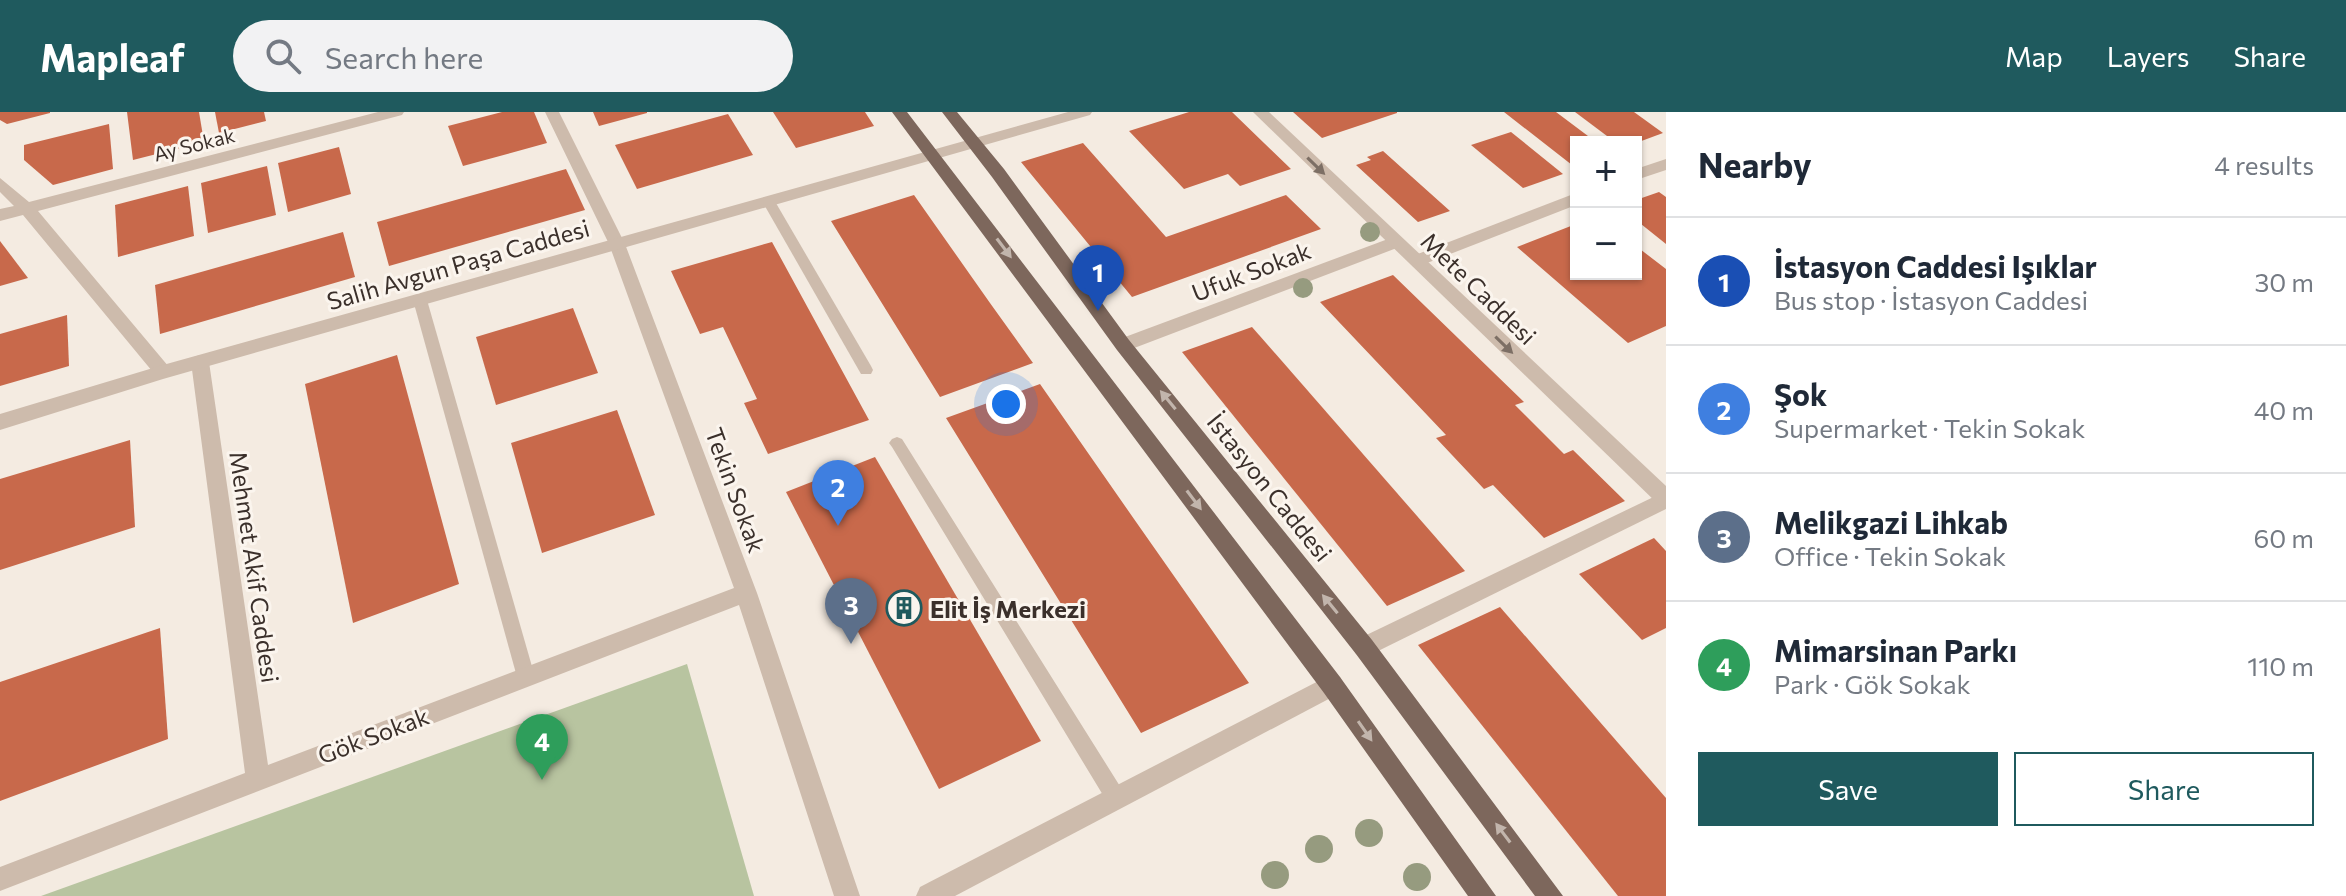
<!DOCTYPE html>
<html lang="en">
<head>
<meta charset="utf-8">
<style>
	body { margin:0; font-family:Commissioner,sans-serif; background:#f2f2f3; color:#1f2937 }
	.controls { position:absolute; right:24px; top:24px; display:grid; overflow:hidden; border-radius:0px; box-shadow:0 2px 6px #0004 }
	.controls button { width:72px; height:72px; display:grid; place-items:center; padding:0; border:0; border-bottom:2px solid #e0e1e3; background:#fff; color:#1f2937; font:40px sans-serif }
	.you { position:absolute; left:1006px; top:292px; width:28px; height:28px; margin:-20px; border:6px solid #fff; border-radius:50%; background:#1a73e8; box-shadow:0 0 0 12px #1a73e833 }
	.badge { display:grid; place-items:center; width:52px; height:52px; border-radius:50%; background:#1f5a5e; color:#fff; font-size:26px; font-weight:700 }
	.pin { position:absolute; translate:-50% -66px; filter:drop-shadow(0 2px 4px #0008) }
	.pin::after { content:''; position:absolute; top:42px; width:28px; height:24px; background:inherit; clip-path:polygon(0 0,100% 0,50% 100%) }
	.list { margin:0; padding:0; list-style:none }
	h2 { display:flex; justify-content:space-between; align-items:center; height:104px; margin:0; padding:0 32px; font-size:34px }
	h2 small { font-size:26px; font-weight:400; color:#747a83 }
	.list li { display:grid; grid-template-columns:52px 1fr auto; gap:24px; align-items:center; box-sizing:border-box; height:128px; padding:0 32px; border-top:2px solid #e0e1e3 }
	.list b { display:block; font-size:30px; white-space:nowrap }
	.list p { margin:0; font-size:26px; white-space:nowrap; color:#747a83 }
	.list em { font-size:26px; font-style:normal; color:#747a83 }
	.actions { display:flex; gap:16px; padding:24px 32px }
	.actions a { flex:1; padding:18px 0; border:2px solid #1f5a5e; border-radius:0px; text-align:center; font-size:28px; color:#1f5a5e }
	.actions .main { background:#1f5a5e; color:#fff }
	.icon { flex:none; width:44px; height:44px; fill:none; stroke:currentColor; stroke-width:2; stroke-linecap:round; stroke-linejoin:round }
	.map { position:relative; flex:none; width:1666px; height:784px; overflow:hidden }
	header { display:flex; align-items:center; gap:48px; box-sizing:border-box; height:112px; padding:0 40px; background:#1f5a5e; color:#fff }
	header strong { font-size:38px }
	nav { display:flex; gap:44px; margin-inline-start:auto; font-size:28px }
	.search { width:560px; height:72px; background:#f2f2f3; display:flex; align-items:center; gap:20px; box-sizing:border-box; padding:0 28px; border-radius:44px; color:#747a83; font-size:30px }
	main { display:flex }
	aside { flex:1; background:#fff }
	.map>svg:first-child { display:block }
	.green { fill:#b8c4a0 }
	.building { fill:#c8694b }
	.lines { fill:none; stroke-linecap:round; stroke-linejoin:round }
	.service { fill:#cdbbac; fill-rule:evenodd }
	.minor { fill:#cdbbac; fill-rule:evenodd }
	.tertiary { fill:#cdbbac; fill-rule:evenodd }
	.primary { fill:#7d675c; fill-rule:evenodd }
	.tree { fill:#969b7f }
	.oneway { fill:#7d6f65 }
	.oneway2 { fill:#c2b5ac }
	.labels { text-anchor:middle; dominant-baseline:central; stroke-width:6; stroke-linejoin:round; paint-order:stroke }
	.far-street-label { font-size:20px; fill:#3b302b; stroke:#fbf5ee }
	.street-label { font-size:24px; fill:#3b302b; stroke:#fbf5ee }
	.poi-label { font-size:24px; font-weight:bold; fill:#3b302b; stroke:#fbf5ee; text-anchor:start }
</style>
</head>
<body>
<header>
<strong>Mapleaf</strong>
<div class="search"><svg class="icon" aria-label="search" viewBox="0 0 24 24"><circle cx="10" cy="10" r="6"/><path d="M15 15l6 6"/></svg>Search here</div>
<nav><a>Map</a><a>Layers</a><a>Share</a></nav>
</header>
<main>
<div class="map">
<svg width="1666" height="784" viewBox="0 0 1666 784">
	<rect width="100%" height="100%" fill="#f4ebe1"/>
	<!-- green -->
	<polygon class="green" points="687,552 754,784 41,784"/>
	<!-- building -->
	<g class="building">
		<polygon points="0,0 50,0 50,1 7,12 0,8"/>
		<polygon points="127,0 199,0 204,30 133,48"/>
		<polygon points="215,0 264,0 266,9 219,21"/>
		<polygon points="502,0 534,0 547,31 463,54 448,14"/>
		<polygon points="593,0 647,0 647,1 599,14"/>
		<polygon points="773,0 865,0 874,14 796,36"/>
		<polygon points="1189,0 1232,0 1291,57 1240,74 1228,62 1184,77 1129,19"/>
		<polygon points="1293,0 1397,0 1397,1 1322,26"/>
		<polygon points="1504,0 1556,0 1596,30 1576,30 1576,52 1572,53"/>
		<polygon points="1575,0 1634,0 1663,21 1636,31 1615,30"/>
		<polygon points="728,2 753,43 637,77 615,33"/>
		<polygon points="109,12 113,57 53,73 24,48 24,33"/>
		<polygon points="1511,20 1563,62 1523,76 1471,33"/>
		<polygon points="1083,31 1166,125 1286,83 1321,117 1132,185 1021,50"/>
		<polygon points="339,35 351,82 288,100 278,51"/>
		<polygon points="1383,39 1450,99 1418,110 1356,53 1371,48 1367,45"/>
		<polygon points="267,54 276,103 208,121 201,71"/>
		<polygon points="566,57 585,98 389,154 377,110"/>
		<polygon points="188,74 194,124 118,145 115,93"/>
		<polygon points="1659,80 1666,85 1666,132 1636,108 1636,88"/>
		<polygon points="914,83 990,191 1033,251 940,285 831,109"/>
		<polygon points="1576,112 1576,162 1636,162 1636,134 1666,157 1666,214 1628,231 1517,135"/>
		<polygon points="343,120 355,165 160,222 155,173"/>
		<polygon points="0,129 28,166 0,174"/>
		<polygon points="772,130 869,308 768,342 744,291 757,287 723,215 700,222 671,159"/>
		<polygon points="1393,163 1524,290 1515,293 1564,342 1573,338 1625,389 1544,426 1493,373 1484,377 1436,326 1446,323 1320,190"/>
		<polygon points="573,196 598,261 496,293 476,225"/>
		<polygon points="67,203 69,254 0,274 0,222"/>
		<polygon points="1252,215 1281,248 1465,459 1387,494 1182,240"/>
		<polygon points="397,243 459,472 353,511 305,272"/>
		<polygon points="1040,272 1134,407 1249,571 1141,621 946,306"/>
		<polygon points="617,298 655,403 542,441 511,331"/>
		<polygon points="130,328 135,415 0,458 0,367"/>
		<polygon points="875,345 1041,629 939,677 786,380"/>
		<polygon points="1654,426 1666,439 1666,516 1642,528 1579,462"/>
		<polygon points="1500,495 1666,686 1666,784 1618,784 1418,533"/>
		<polygon points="160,516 168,627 0,689 0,570"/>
	</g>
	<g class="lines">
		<!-- service -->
		<g class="service">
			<polygon points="768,85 773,86 871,254 873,258 871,262 861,262 762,89"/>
			<polygon points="420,183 427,188 535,565 532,571 526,573 520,571 517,565 413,188"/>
			<polygon points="897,325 902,327 1123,679 1126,686 1123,693 1116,696 1109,693 892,335 889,331 892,327"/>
		</g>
		<!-- minor -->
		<g class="minor">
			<polygon points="378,0 404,0 402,3 38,99 169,255 172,260 169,265 157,265 23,103 0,109 0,97 14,94 0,80 0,66 29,90"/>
			<polygon points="545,0 559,0 625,132 757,481 860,784 834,784 739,493 0,779 0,755 245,661 191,250 194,245 200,243 209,250 268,653 734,476 609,132"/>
			<polygon points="1666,47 1666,58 1636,68 1636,57"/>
			<polygon points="1576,81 1576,93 1422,153 1416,155 1408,149 1410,145"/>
			<polygon points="1396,124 1404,130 1402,134 1129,238 1123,240 1114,233 1117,228"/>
			<polygon points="1666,379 1666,397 1372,542 1364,545 1356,542 1353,535 1356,528"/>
			<polygon points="1332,562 1340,565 1343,573 1340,581 955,784 916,784 920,775"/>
		</g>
		<!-- tertiary -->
		<g class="tertiary">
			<polygon points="1068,0 1092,0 1090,3 163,267 0,318 0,302 163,253"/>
			<polygon points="1253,0 1269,0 1666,374 1666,396 1659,393"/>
		</g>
		<!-- primary -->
		<g class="primary">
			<polygon points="892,0 907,0 1340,565 1496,784 1468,784 1324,581"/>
			<polygon points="942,0 957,0 1004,57 1129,228 1372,528 1563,784 1535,784 1356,542 1117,238 992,65"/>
		</g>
	</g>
	<!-- trees -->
	<g class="tree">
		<circle cx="1370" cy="120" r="10"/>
		<circle cx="1303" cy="176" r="10"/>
		<circle cx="1369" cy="721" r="14"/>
		<circle cx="1319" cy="737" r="14"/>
		<circle cx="1275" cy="763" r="14"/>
		<circle cx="1417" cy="765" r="14"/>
	</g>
	<!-- one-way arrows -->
	<defs><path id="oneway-solid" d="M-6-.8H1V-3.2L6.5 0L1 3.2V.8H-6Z" transform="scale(2)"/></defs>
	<g class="oneway">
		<use href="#oneway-solid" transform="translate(1316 54) rotate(44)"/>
		<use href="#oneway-solid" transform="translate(1504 233) rotate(44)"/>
	</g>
	<g class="oneway2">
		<use href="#oneway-solid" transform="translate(1004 136) rotate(53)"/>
		<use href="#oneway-solid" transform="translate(1168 288) rotate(-129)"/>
		<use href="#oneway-solid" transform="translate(1194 388) rotate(53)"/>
		<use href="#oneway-solid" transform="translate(1330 492) rotate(-129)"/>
		<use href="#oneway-solid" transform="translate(1365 619) rotate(55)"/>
		<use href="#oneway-solid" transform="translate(1503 721) rotate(-127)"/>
	</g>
	<!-- icons -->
	<defs>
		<symbol id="building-ring" viewBox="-11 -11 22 22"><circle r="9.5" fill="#fbf5ee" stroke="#1f5a5e" stroke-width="1.5"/><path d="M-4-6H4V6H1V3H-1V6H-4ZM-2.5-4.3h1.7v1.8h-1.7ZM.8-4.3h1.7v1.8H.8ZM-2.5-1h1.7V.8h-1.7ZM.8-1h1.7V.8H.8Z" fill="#1f5a5e"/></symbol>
	</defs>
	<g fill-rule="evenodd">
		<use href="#building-ring" x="884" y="476" width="40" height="40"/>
	</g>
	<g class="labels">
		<!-- far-street labels -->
		<g class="far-street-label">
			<text transform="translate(194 32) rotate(-14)">Ay Sokak</text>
		</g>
		<!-- street labels -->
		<g class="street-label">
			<text transform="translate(458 152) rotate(-16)">Salih Avgun Paşa Caddesi</text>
			<text transform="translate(1251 159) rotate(-21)">Ufuk Sokak</text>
			<text transform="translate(1479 176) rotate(44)">Mete Caddesi</text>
			<text transform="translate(1270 375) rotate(51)">İstasyon Caddesi</text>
			<text transform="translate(736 378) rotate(70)">Tekin Sokak</text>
			<text transform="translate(255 455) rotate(82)">Mehmet Akif Caddesi</text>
			<text transform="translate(373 623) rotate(-21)">Gök Sokak</text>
		</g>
		<!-- poi labels -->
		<g class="poi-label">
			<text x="930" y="496">Elit İş Merkezi</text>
		</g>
	</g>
</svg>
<div class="controls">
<button>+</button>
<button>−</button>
</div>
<div class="you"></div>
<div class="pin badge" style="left:1098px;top:199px;background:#1a4fb4">1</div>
<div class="pin badge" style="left:838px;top:414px;background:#3f7fe0">2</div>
<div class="pin badge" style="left:851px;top:532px;background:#5c6f8a">3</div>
<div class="pin badge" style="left:542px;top:668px;background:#2e9e5b">4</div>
</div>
<aside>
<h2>Nearby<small>4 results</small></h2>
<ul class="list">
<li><span class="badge" style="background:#1a4fb4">1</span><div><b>İstasyon Caddesi Işıklar</b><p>Bus stop · İstasyon Caddesi</p></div><em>30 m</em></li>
<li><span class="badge" style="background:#3f7fe0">2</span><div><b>Şok</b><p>Supermarket · Tekin Sokak</p></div><em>40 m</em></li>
<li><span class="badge" style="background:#5c6f8a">3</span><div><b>Melikgazi Lihkab</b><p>Office · Tekin Sokak</p></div><em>60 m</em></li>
<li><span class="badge" style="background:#2e9e5b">4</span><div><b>Mimarsinan Parkı</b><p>Park · Gök Sokak</p></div><em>110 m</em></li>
</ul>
<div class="actions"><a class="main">Save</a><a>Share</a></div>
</aside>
</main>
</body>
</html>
